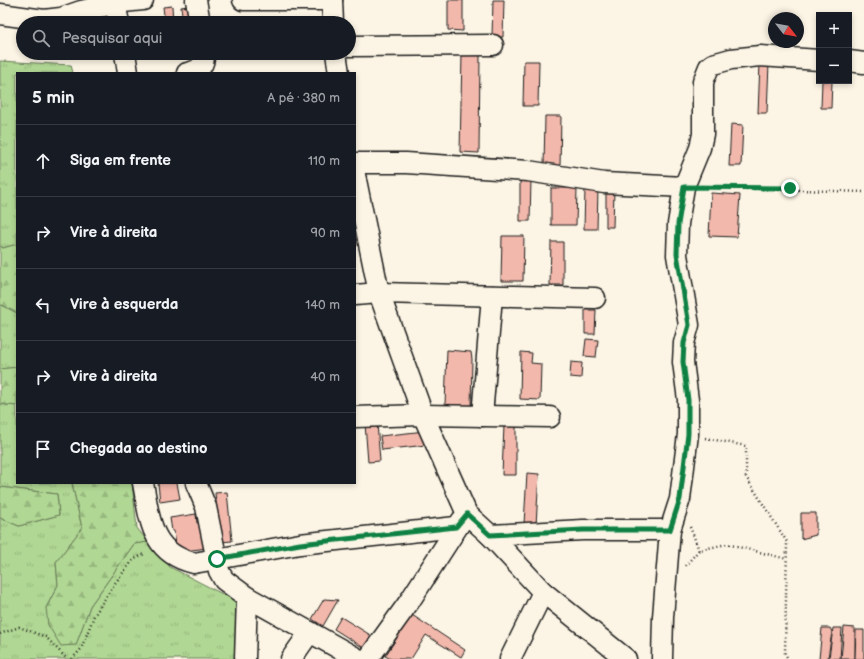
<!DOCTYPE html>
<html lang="pt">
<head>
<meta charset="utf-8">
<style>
	body { margin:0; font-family:"Balsamiq Sans",sans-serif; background:#242831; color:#f1f3f6 }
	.controls { position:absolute; right:12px; top:12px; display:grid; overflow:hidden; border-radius:0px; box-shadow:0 2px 6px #0003 }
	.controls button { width:36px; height:36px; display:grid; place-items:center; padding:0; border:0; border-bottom:1px solid #363941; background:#171b24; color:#f1f3f6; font:20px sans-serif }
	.compass { position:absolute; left:768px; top:12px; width:36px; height:36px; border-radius:50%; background:#171b24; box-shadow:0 2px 6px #0003; rotate:121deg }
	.stop { position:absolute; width:12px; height:12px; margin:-9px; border:3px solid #0b8043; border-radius:50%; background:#fff }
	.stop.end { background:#0b8043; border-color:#fff; box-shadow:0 1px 4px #0008 }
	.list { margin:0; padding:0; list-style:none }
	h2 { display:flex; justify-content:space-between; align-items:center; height:52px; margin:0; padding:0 16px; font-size:17px }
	h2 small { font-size:13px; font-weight:400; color:#9ea1a6 }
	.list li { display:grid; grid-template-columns:26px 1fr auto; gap:12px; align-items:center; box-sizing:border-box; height:72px; padding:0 16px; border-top:1px solid #363941 }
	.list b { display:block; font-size:15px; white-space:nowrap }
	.list em { font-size:13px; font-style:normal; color:#9ea1a6 }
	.icon { flex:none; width:22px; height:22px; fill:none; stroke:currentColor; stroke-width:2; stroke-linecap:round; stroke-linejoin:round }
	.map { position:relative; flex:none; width:864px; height:659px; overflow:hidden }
	.search { position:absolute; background:#171b24; box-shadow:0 2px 6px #0003; left:16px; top:16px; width:340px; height:44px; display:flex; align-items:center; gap:10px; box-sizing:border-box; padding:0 14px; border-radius:22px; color:#9ea1a6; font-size:15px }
	.panel { position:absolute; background:#171b24; box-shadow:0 2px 6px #0003; left:16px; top:72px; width:340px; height:412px; border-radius:0px }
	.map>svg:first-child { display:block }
	.grass { fill:url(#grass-tufts); stroke:#667a58 }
	.forest { fill:url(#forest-firs); stroke:#667a58 }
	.building { fill:#f2b8ab; stroke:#1c1c1c }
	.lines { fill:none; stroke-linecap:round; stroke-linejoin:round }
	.minor-casing { stroke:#1c1c1c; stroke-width:23 }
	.path { stroke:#1c1c1c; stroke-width:2.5; stroke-dasharray:1 3; stroke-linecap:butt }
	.minor { stroke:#fcf5e5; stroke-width:20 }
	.route { stroke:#0b8043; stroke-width:5 }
</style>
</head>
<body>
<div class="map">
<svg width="864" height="659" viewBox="0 0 864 659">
	<defs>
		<pattern id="grass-tufts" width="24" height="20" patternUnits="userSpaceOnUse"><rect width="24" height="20" fill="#b0d793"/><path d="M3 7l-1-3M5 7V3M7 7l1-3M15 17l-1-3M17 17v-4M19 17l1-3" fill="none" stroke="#97b87e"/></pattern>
		<pattern id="forest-firs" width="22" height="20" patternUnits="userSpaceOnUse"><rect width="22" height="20" fill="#b0d793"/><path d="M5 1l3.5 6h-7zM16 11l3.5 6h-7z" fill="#97b87e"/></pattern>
	</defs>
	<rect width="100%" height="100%" fill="#fcf5e5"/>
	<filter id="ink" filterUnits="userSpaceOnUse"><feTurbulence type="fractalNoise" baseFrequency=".025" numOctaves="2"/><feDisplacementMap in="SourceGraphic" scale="8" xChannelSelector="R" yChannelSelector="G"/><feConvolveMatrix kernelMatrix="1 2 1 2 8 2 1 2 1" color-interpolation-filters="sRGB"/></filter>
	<g filter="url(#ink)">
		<!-- grass -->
		<g class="grass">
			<polygon points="0,61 71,65 73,73 17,73 17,244 3,248 0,246"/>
			<polygon points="2,305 17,313 17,367 0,369 0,306"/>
			<polygon points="0,404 17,406 17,483 72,483 82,528 56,562 58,585 46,608 76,644 90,606 134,544 148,542 170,567 236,601 235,659 0,659 0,518 19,526 59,515 57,494 0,487"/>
		</g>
		<!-- forest -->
		<g class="forest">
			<polygon points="17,244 17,313 2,305 0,306 0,246 3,248"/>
			<polygon points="17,367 17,406 0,404 0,369"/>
			<polygon points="72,483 132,483 137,528 148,542 134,544 90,606 76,645 61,646 48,625 46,608 58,585 56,562 82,528"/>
			<polygon points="0,487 57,494 59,515 19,526 0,518"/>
		</g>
		<!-- building -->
		<g class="building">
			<polygon points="448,0 463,0 463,31 448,30"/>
			<polygon points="493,0 504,0 503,37 492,37"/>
			<polygon points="172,6 173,23 165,23 163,7"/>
			<polygon points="188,6 190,23 183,23 181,7"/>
			<polygon points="462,54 480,55 479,153 460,152"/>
			<polygon points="524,61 539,61 538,106 523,106"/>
			<polygon points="760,63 769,63 767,113 758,113"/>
			<polygon points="822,81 832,81 831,108 821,108"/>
			<polygon points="545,116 561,116 560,167 544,167"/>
			<polygon points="731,124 743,125 741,166 729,166"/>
			<polygon points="520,180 531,180 530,221 520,221"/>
			<polygon points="551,188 577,188 576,225 551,225"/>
			<polygon points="585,188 598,188 597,229 584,229"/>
			<polygon points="606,190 614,190 613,227 606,227"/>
			<polygon points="711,193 740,195 737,237 709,236"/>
			<polygon points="502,236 524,236 523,281 501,281"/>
			<polygon points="551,242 563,242 563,285 550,285"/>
			<polygon points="585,310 596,310 595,334 585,334"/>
			<polygon points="586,339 598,340 596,357 584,356"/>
			<polygon points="447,350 471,352 472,359 471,408 445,405"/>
			<polygon points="521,352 532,353 531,363 541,364 540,400 520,399"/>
			<polygon points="571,362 582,363 581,378 570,377"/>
			<polygon points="377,423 380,461 368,462 365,424"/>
			<polygon points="504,425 516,425 516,475 502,475"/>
			<polygon points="425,431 426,445 382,450 380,436"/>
			<polygon points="527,473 539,474 536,525 524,524"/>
			<polygon points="158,483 177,483 180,499 160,502"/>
			<polygon points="227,492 232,541 221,542 215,493"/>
			<polygon points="801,513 816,513 816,535 801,539"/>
			<polygon points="196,514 197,523 204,522 207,548 177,552 174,531 172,531 170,518"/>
			<polygon points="324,599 338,600 323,626 312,619"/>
			<polygon points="412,615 465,650 461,657 426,635 411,659 391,659 385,656"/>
			<polygon points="341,617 372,636 364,648 334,629"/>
			<polygon points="844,627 855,628 855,659 841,659"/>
			<polygon points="822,628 830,628 832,632 828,658 826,659 819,659"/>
			<polygon points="833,628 842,628 840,659 829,658"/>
			<polygon points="856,630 864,630 864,659 855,659"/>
		</g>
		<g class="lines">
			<defs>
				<g id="minor">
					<polyline points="196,0 200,23"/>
					<polyline points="243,0 332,0"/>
					<polyline points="332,0 333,23"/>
					<polyline points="115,3 119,23"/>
					<polyline points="0,14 44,20 61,18 81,11 123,2 143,0"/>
					<polyline points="349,46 493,45"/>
					<polyline points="125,53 128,73"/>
					<polyline points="336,53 339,73"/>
					<polyline points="849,61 864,63"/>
					<path d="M187,73C199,71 205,66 204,53"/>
					<polyline points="355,163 406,163 528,171 604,183 684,187"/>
					<polyline points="355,175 379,293 423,415 467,514 490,535 543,592 626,659"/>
					<polyline points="355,295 379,293 595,298"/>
					<polyline points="482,416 492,296"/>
					<polyline points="355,417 423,415 550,417"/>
					<path d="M143,483C150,520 151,553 194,563L300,544L456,527"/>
					<polyline points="196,483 206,507 219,571 224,580 247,597 358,659"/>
					<polyline points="490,535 583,530 670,530"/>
					<polyline points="245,659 247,597"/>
					<polyline points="291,659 310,632"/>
					<polyline points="368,659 409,602 462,520"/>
					<polyline points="510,659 543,592"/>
					<polyline points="662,659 663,617 670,530 680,499 688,434 688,400 683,362 684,343 689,325 677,255 678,224 684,187 700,148 703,134 703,82 709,67 713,64 731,59 760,56 819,60"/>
				</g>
			</defs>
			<!-- minor casing -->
			<use href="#minor" class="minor-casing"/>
			<!-- path -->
			<g class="path">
				<polyline points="702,187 864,192"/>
				<polyline points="705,438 746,446 746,477 787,542 785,653 788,659"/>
				<polyline points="690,527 699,550"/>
				<polyline points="685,566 699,550 727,544 787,559"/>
				<polyline points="0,634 19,627 46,637 67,659"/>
				<polyline points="72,659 81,649 94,616 115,583 133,560 146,553"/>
			</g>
			<!-- minor -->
			<use href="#minor" class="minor"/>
		</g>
	</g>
	<g class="lines" filter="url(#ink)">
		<!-- route -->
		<polyline class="route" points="217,559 300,544 456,527 467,514 490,535 583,530 670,530 680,499 688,434 688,400 683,362 684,343 689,325 677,254 678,224 684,187 790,188"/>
	</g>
</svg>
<div class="controls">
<button>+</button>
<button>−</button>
</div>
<svg class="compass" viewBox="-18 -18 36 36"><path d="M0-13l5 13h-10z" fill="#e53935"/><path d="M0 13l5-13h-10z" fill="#9ea1a6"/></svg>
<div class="stop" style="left:217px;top:559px"></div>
<div class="stop end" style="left:790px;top:188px"></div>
<div class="search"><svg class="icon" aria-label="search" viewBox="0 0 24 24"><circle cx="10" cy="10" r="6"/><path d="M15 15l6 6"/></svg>Pesquisar aqui</div>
<section class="panel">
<h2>5 min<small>A pé · 380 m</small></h2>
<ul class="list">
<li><svg class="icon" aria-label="ahead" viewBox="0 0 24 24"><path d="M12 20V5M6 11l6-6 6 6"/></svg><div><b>Siga em frente</b></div><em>110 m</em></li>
<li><svg class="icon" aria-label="right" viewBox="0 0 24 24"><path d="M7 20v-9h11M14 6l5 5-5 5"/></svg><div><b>Vire à direita</b></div><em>90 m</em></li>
<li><svg class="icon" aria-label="left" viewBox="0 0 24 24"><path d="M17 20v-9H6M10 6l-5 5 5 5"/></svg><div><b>Vire à esquerda</b></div><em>140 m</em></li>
<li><svg class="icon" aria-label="right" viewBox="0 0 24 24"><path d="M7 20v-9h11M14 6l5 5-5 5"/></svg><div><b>Vire à direita</b></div><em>40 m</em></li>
<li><svg class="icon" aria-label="arrive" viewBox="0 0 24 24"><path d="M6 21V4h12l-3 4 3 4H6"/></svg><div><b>Chegada ao destino</b></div></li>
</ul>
</section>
</div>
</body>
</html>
